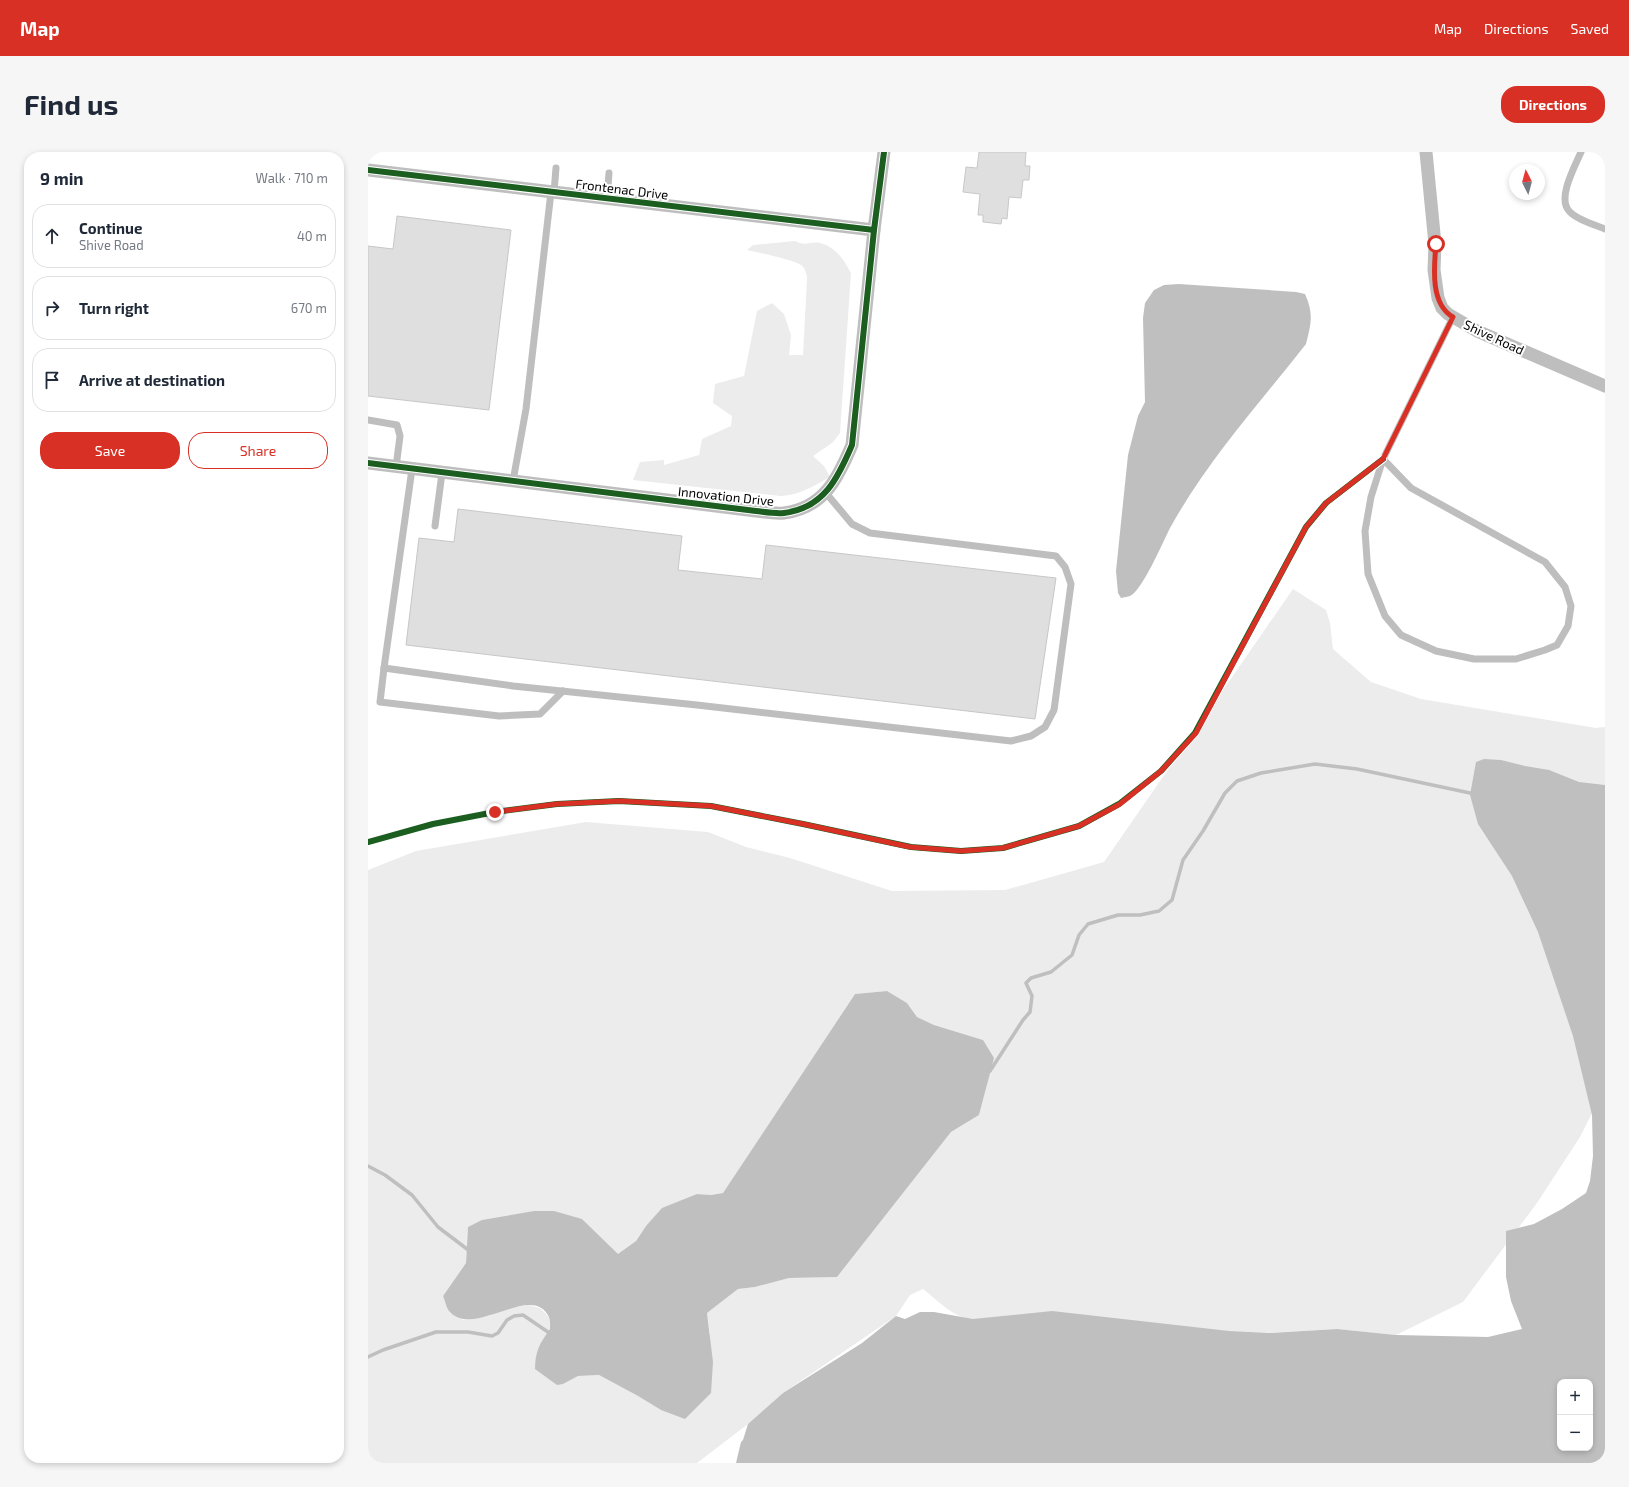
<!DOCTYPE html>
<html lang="en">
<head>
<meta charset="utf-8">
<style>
	body { margin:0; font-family:"Exo 2",sans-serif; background:#f6f6f7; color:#1f2937 }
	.controls { position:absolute; right:12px; bottom:12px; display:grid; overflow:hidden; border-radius:8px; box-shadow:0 2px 6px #0003 }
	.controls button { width:36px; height:36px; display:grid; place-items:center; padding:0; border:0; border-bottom:1px solid #e0e1e3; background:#fff; color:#1f2937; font:20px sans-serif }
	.compass { position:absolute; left:1141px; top:12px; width:36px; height:36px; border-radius:50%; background:#fff; box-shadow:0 2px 6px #0003; rotate:354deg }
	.stop { position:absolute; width:12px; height:12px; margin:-9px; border:3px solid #d93025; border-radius:50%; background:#fff }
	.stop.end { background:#d93025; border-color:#fff; box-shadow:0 1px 4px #0008 }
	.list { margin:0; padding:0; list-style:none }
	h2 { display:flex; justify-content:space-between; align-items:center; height:52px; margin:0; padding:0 16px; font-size:17px }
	h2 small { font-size:13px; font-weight:400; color:#747a83 }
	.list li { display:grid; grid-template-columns:26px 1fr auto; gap:12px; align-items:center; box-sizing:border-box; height:64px; margin:0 8px 8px; padding:0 8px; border:1px solid #e0e1e3; border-radius:16px }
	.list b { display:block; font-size:15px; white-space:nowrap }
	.list p { margin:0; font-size:13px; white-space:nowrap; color:#747a83 }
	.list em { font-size:13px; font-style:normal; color:#747a83 }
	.actions { display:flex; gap:8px; padding:12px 16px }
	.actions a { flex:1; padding:9px 0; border:1px solid #d93025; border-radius:16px; text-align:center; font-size:14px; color:#d93025 }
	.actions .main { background:#d93025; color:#fff }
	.icon { flex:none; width:22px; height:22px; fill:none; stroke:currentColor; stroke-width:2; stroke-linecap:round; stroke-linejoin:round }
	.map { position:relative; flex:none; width:1237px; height:1311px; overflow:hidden; border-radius:16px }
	header { display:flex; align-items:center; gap:24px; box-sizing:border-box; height:56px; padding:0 20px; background:#d93025; color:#fff }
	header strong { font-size:19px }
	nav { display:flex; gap:22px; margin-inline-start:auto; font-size:14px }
	.intro { display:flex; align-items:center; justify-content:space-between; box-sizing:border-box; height:96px; padding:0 24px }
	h1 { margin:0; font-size:28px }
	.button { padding:10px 18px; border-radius:16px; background:#d93025; color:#fff; font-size:14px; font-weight:700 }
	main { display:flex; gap:24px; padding:0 24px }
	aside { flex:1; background:#fff; border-radius:16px; box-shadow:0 2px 6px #0003 }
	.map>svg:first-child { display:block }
	.green { fill:#ececec; fill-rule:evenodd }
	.water { fill:#bfbfbf; fill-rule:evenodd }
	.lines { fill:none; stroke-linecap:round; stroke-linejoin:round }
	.stream { stroke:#bfbfbf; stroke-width:3.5 }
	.building { fill:#dfdfdf; stroke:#c7c7c7 }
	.lane { stroke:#bebebe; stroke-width:7 }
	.street { stroke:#bebebe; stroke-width:13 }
	.cycleway-casing { stroke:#fff; stroke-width:8 }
	.cycleway { stroke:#1b5e20; stroke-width:6 }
	.route { stroke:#d93025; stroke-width:5 }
	.labels { text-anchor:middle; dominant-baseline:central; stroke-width:4; stroke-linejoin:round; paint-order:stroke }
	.street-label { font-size:13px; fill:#000; stroke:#fff }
</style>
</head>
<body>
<header>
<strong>Map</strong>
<nav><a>Map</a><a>Directions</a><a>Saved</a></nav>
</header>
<div class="intro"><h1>Find us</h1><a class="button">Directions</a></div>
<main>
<aside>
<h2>9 min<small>Walk · 710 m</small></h2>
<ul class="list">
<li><svg class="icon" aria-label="ahead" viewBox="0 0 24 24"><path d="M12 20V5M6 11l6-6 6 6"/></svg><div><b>Continue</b><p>Shive Road</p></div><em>40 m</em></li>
<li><svg class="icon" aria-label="right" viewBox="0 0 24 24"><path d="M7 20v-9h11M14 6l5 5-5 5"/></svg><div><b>Turn right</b></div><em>670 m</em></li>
<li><svg class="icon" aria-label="arrive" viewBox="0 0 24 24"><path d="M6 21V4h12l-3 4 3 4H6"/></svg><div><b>Arrive at destination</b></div></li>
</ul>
<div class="actions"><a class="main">Save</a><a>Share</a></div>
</aside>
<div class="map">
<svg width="1237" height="1311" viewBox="0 0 1237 1311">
	<rect width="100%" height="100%" fill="#fff"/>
	<!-- green -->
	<g class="green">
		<path d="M427,89C438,95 442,89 452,91C468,95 476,108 483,121L472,281L464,291L445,304L456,314L462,325C446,334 431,343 413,344L265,328L272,310L296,308V313L331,303L334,287L363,274L364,264L345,251L347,232L376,224L389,159L404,151L416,162L423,183L421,203H435L439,127C439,122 437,116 433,113C423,107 392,101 379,98L385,93Z"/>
		<path d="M925,437L958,458L962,471L965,497L1003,530L1053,547L1228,576L1237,575V935L1212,985L1169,1051L1095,1150L1028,1183L969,1177L877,1182L601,1167C584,1164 569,1148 555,1137L542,1143L528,1164L415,1241L380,1272L329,1311H0V718L48,699L218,670L340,680L378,695L422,706L524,739L637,738L736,710ZM519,839L539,851L549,865L566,873L615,888L619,932L611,963L583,980L469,1125L421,1126L387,1135L370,1137L339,1161L342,1182L293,1258L270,1244L231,1223L210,1224L195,1232L182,1178L181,1165L172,1156L160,1153L143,1156L121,1164L95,1168L81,1158L75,1144L98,1111L100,1075L166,1059L214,1067L250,1103L268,1089L278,1074L329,1042L343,1043L355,1041L487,842Z"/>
	</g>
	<!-- water -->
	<g class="water">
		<path d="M811,132L928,140L937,142C946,162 943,172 938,192C891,252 839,309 802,376C795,390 774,439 762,444C760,445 756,445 753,446L750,441L748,419L760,303L770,264L777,250L775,166L777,151L786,138L796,133Z"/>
		<path d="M1116,607L1133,608L1157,614L1181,618L1211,630L1237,633V1311H368L373,1290L375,1288L380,1272L415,1241L494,1191L528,1164L537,1167L552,1160H566L605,1167L684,1159L861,1179L900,1181L969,1177L1028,1183L1120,1185L1154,1177L1143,1149L1138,1125V1079L1166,1072L1194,1057L1218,1041L1222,1029L1225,1004L1224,963L1205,884L1170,780L1144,724L1110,672L1102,643L1108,610ZM1192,1230H1222V1296H1192Z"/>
		<path d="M519,839L539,851L549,865L566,873L615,888L626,906L611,963L583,980L469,1125L421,1126L387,1135L370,1137L339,1161L345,1210L343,1241L317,1267L293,1258L270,1244L231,1223L210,1224L195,1232L189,1233L167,1217C167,1199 172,1191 182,1177C182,1174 182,1168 181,1165C164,1129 106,1188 81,1159C78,1155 77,1148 75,1144L98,1111L100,1075L114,1068L166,1059H186L214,1067L250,1102L268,1089L278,1074L294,1056L329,1042L343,1043L355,1041L487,842Z"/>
	</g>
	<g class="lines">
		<!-- stream -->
		<g class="stream">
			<polyline points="622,919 655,868 662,860 664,844 658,831 663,826 683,820 704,803 711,783 720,772 750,763 772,763 791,759 804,748 815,708 835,679 857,641 869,629 893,621 947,612 989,617 1102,641"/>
			<polyline points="0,1014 17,1023 44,1043 70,1075 99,1097"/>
			<polyline points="0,1205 15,1198 68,1180 100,1180 124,1184 130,1181 139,1168 146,1164 155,1163 180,1180"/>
		</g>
	</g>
	<!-- building -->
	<g class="building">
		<polygon points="611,0 658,0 657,14 662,14 661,28 655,28 653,46 641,45 639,67 634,66 633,72 615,70 615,63 610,63 612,42 595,40 598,15 609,16"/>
		<polygon points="29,64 143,78 121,258 0,244 0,94 25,97"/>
		<polygon points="90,357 314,384 310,418 394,427 398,393 688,426 667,567 38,493 51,386 86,390"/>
	</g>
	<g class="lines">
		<!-- lane -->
		<g class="lane">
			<path d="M1213,0C1207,14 1189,46 1201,59C1209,68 1225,72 1237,77"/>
			<polyline points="186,40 188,16"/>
			<polyline points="239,47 241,21"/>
			<polyline points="0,268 29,273 32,284 28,315"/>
			<polyline points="1015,307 1043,336 1177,410 1197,435 1203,454 1200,474 1189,493 1177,498 1148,507 1106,507 1068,499 1033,483 1017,464 1000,422 997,379 1003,345 1015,307 1085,165"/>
			<polyline points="44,317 16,516 145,534 329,553 643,589 663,584 677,575 686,558 703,432 697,415 688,404 502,381 484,372 458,341"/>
			<polyline points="145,329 158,257 183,40"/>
			<polyline points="67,374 74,321"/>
			<polyline points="16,516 12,550 131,564 172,562 195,539"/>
		</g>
		<!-- street -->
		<g class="street">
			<polyline points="1058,0 1067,92 1066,118 1070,146 1074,156 1080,162 1109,179 1237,234"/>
			<polyline points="0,18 506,78"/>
			<path d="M0,311L388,359C397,360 407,362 416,361C456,356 470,326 484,293L506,78L516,0"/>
		</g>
		<defs>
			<g id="cycleway">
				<polyline points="0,18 506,78"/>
				<path d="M0,311L388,359C397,360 407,362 416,361C456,356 470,326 484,293L506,78L516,0"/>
				<polyline points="0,690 65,672 127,660 189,652 251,649 343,654 435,672 543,695 593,699 635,696 711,674 751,652 793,619 827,581 938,375 958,351 1015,307"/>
			</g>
		</defs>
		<!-- cycleway casing -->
		<use href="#cycleway" class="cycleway-casing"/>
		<!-- cycleway -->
		<use href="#cycleway" class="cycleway"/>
	</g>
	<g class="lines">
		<!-- route -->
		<path class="route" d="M127,660L189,652L252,649L343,654L435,672L542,695L593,699L635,696L711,674L752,652L793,619L828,581L938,375L958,351L1015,307L1085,165C1062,152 1066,115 1068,92"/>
	</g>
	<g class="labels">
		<!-- street labels -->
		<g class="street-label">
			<text transform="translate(254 37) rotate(7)">Frontenac Drive</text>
			<text transform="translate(1126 185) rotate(25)">Shive Road</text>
			<text transform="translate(358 344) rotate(6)">Innovation Drive</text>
		</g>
	</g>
</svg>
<div class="controls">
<button>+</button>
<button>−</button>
</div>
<svg class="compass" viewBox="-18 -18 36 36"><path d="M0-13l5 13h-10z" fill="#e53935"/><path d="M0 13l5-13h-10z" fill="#747a83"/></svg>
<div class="stop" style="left:1068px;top:92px"></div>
<div class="stop end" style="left:127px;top:660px"></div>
</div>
</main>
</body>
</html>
